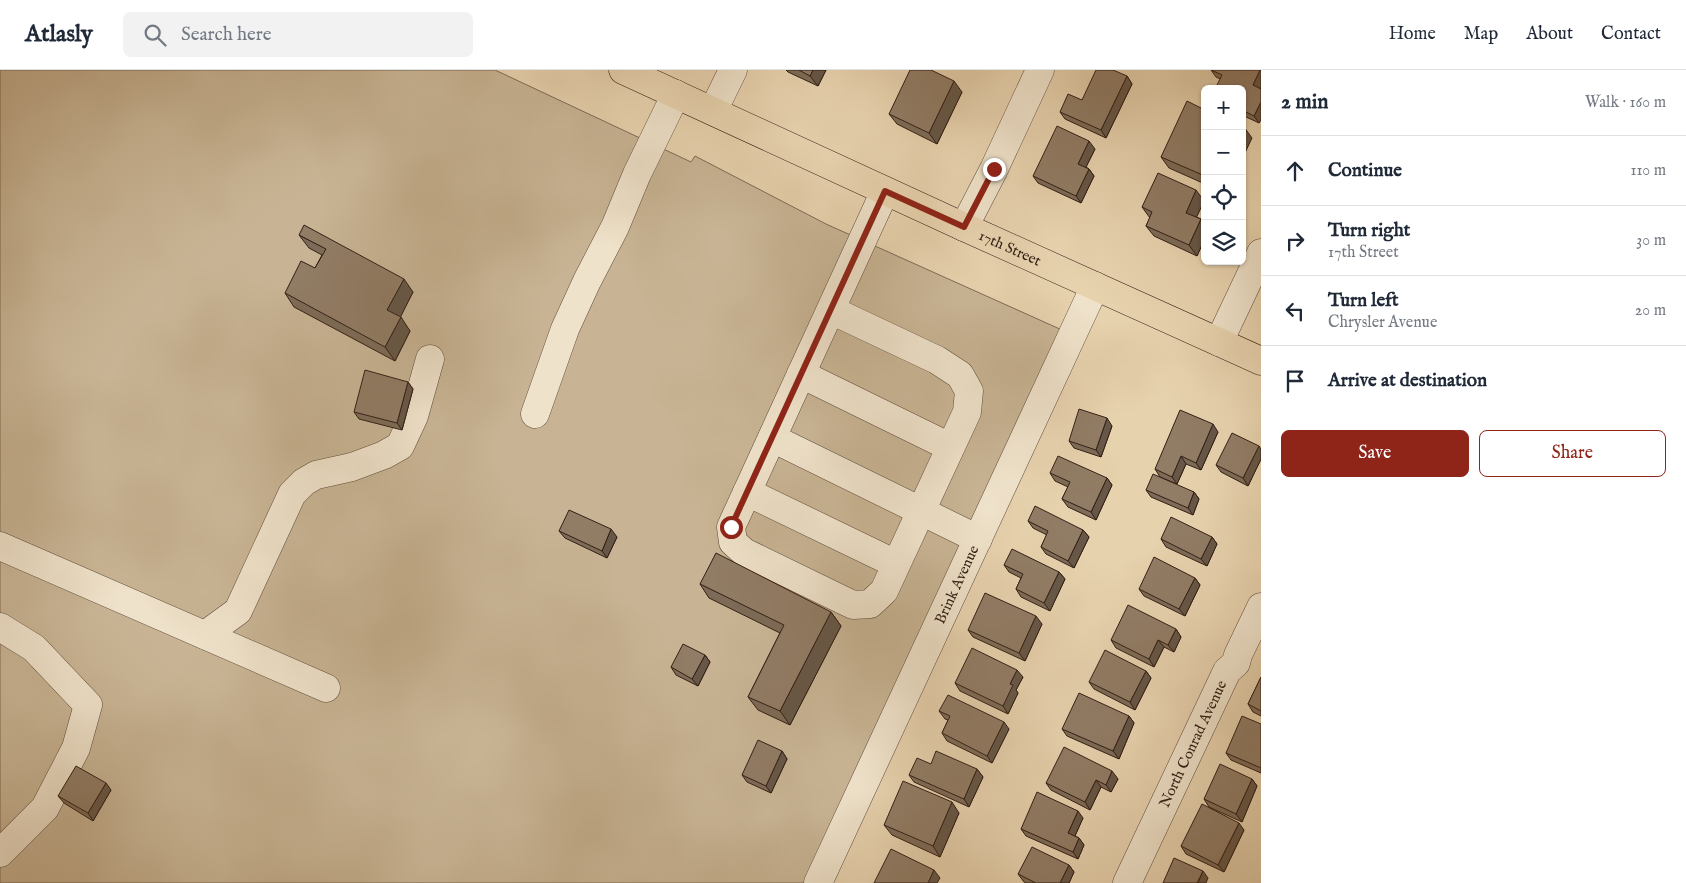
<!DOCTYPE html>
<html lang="en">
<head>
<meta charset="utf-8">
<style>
	body { margin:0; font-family:"IM FELL English",serif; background:#f2f2f3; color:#1f2937 }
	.controls { position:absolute; right:15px; top:15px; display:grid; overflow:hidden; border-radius:8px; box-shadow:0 1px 4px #0004 }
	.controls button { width:45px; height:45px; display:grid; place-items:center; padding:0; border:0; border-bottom:1px solid #e0e1e3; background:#fff; color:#1f2937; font:25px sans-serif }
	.stop { position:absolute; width:15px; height:15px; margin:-11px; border:4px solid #8f2418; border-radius:50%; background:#fff }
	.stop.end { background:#8f2418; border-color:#fff; box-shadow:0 1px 5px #0008 }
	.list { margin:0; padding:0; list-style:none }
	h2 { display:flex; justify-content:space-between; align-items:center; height:65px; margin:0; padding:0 20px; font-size:21px }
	h2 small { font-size:16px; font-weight:400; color:#747a83 }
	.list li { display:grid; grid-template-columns:32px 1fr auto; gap:15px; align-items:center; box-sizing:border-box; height:70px; padding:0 20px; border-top:1px solid #e0e1e3 }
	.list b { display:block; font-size:19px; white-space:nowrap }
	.list p { margin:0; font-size:16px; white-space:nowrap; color:#747a83 }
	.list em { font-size:16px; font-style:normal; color:#747a83 }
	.actions { display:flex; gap:10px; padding:15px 20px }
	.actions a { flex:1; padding:11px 0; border:1px solid #8f2418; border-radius:8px; text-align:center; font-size:18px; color:#8f2418 }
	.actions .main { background:#8f2418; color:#fff }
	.icon { flex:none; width:28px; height:28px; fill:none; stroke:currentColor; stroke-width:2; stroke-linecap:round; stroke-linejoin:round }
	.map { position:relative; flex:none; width:1261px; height:813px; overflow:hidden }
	header { display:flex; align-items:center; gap:30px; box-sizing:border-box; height:70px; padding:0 25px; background:#fff; border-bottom:1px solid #e0e1e3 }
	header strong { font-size:24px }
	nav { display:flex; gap:28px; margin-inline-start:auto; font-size:18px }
	.search { width:350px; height:45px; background:#f2f2f3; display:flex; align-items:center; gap:12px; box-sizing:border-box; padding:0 18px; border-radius:8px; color:#747a83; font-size:19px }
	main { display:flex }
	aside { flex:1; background:#fff }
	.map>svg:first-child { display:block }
	.green { fill:#c8b494; stroke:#7e6a55 }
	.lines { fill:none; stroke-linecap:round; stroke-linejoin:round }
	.minor-casing { stroke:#604c3c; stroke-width:29 }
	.major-casing { stroke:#331f16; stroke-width:29 }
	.minor { stroke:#efe2ca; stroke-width:28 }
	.major { stroke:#e7d2ae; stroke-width:28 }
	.wall { fill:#7d6b57; stroke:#331f16 }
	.shaded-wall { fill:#665747; stroke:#331f16 }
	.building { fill:#917c65; stroke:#331f16 }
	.route { stroke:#8f2418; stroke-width:6 }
	.labels { text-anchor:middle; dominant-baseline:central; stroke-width:4; stroke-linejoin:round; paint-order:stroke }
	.street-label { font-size:15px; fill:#331f16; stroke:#efe2ca }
</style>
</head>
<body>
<header>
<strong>Atlasly</strong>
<div class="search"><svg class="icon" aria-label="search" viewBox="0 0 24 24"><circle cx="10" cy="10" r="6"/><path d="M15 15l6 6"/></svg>Search here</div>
<nav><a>Home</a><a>Map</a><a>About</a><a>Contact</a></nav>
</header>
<main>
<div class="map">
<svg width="1261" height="813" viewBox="0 0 1261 813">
	<rect width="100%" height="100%" fill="#e7d2ae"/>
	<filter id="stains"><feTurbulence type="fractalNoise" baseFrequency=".004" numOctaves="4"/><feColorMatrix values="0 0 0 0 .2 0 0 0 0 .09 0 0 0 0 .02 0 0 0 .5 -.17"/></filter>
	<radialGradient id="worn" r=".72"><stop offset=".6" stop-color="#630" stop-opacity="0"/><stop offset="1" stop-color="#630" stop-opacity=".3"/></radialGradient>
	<!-- green -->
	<polygon class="green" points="0,0 495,0 691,92 695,86 826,154 1062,260 805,813 0,813"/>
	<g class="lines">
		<defs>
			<g id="minor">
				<polyline points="713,41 733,0"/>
				<polyline points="964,157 994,99 1040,0"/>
				<polyline points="831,240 937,290 960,305 969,321 967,342 884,521 870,534 853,535 744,482 733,472 731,457 885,121"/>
				<polyline points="1219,272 1261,183"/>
				<polyline points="801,304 950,377"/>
				<polyline points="535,344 565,259 587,211 615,157 637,104 676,24"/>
				<polyline points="772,368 978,469"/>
				<polyline points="747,422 896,494"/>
				<polyline points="0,476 326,618"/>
				<polyline points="0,557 34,578 88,635 76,678 45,738 0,783"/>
				<polyline points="205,565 238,541 292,424 304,412 316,405 352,397 384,385 400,376 414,346 430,289"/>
				<path id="s1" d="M818,813L1095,216"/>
				<path id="s2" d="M1127,813L1227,601L1236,593L1238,585L1261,537"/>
			</g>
			<g id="major">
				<path id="s3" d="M623,0L964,157L1261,291"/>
			</g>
		</defs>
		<!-- minor casing -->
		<use href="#minor" class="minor-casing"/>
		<!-- major casing -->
		<use href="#major" class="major-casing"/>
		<!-- minor -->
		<use href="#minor" class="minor"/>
		<!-- major -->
		<use href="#major" class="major"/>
	</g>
	<!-- wall -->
	<g class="wall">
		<polygon points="786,0 826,0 818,16 788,2"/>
		<polygon points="1211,0 1261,17 1260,19 1259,53 1242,45 1242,19 1216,7"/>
		<polygon points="1127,6 1132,14 1106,68 1065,49 1060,42"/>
		<polygon points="962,22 937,74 897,54 889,44"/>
		<polygon points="1205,40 1205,114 1169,98 1161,87"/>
		<polygon points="1095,79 1086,97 1089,99 1094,106 1081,133 1038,113 1033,106"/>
		<polygon points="1204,131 1196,147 1201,149 1205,155 1205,168 1197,186 1154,166 1146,156 1150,148 1142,137"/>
		<polygon points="299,165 413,222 400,247 410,261 395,291 294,237 285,223 315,198 322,185 309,178"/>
		<polygon points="408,312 413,319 402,360 359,349 354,342"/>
		<polygon points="1112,356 1101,387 1074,378 1069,371"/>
		<polygon points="1218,362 1201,400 1186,394 1177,414 1160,407 1155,399"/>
		<polygon points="1261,379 1261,389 1248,416 1221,402 1216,395"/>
		<polygon points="1050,403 1107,408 1112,415 1096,450 1068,437 1062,429 1068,417 1055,411"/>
		<polygon points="1146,420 1194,422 1199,429 1193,445 1151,427"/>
		<polygon points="1028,451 1083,460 1089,467 1074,498 1046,484 1041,477 1047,465 1033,458"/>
		<polygon points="559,461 617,467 607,488 565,468"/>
		<polygon points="1212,467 1217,474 1207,496 1166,477 1161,469"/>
		<polygon points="1004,495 1059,502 1065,509 1050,541 1021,527 1016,519 1021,508 1009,502"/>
		<polygon points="1195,508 1200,515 1185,546 1144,526 1139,519"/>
		<polygon points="700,514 831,542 841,556 790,655 758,640 748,627 780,563 709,528"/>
		<polygon points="1042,554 1025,591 973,567 968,560"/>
		<polygon points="1176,559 1181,567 1174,582 1164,577 1154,597 1116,578 1111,570"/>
		<polygon points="705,585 710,592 698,616 676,605 671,597"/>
		<polygon points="1146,601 1151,608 1135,640 1094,619 1089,612"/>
		<polygon points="1023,607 1016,620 1018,623 1008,644 960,621 955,613"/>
		<polygon points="1261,607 1261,646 1253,642 1248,634"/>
		<polygon points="939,641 1009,659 992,693 947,671 942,663 948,650 945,649"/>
		<polygon points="1129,646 1134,653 1119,689 1067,666 1062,659"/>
		<polygon points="1261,654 1261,703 1231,690 1226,683"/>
		<polygon points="782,681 787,689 771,723 747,712 742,705"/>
		<polygon points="931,694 977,699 983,707 969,737 914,712 909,705"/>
		<polygon points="1118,709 1111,722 1101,717 1090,740 1051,720 1046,713"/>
		<polygon points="1252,709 1257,716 1242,752 1209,737 1204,729"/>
		<polygon points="111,720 93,751 64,733 58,726"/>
		<polygon points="959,743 940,787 892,765 884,755"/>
		<polygon points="1083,748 1075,766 1079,768 1084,775 1078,789 1026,766 1021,759"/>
		<polygon points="1244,760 1224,802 1186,784 1181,776"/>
		<polygon points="1069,795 1074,802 1069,813 1026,813 1024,812 1018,804"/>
	</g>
	<!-- shaded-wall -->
	<g class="shaded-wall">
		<polygon points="813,0 826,0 818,16 810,6"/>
		<polygon points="1260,0 1261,0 1261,17 1258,23 1253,15"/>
		<polygon points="1127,6 1132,14 1106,68 1101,60"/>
		<polygon points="954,11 962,22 937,74 929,63"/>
		<polygon points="1261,32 1261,50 1259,53 1254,46"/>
		<polygon points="1244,57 1252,68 1243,87 1242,61"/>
		<polygon points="1089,71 1095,79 1084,101 1078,94"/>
		<polygon points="1089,99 1094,106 1081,133 1076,126"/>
		<polygon points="1196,120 1204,131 1194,153 1186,143"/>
		<polygon points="1201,149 1205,155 1205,168 1197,186 1189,175"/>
		<polygon points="404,209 413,222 397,254 387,240"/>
		<polygon points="401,247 410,261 395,291 385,277"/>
		<polygon points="408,312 413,319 402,360 397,353"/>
		<polygon points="1107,348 1112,356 1101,387 1096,380"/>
		<polygon points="1213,354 1218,362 1201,400 1196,393"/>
		<polygon points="1259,376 1261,379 1261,389 1248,416 1243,408"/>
		<polygon points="1181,386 1186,394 1177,414 1172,407"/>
		<polygon points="1107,408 1112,415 1096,450 1091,442"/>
		<polygon points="1194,422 1199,429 1193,445 1188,438"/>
		<polygon points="611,459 617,467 607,488 602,481"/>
		<polygon points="1083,460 1089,467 1074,498 1068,491"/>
		<polygon points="1212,467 1217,474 1207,496 1201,489"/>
		<polygon points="1059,502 1065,509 1050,541 1044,533"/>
		<polygon points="1195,508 1200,515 1185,546 1179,539"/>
		<polygon points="831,542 841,556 790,655 780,641"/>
		<polygon points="1036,546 1042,554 1025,591 1019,583"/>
		<polygon points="1176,559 1181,567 1174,582 1168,575"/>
		<polygon points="1158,570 1164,577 1154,597 1149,589"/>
		<polygon points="705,585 710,592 698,616 692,609"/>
		<polygon points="1017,600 1023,607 1016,620 1018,623 1008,644 1003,636 1010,614"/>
		<polygon points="1146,601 1151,608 1135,640 1130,632"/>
		<polygon points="1129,646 1134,653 1119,689 1113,681"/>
		<polygon points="1004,652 1009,659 992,693 987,686"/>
		<polygon points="782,681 787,689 771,723 766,716"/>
		<polygon points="977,699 983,707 969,737 964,729"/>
		<polygon points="1112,701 1118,709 1111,722 1106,715"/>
		<polygon points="1252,709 1257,716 1242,752 1236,744"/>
		<polygon points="1096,710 1101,717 1090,740 1085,732"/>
		<polygon points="106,713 111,720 93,751 88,743"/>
		<polygon points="952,732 959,743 940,787 933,776"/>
		<polygon points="1078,741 1083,748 1073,770 1068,763"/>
		<polygon points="1239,753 1244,760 1224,802 1218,795"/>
		<polygon points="1079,768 1084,775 1078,789 1073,782"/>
		<polygon points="1069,795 1074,802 1069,813 1060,813"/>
		<polygon points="934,800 940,808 937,813 928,813"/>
		<polygon points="1203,801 1208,808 1206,813 1198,813"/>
	</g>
	<!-- building -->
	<g class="building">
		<polygon points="799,0 813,0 810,6"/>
		<polygon points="910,0 931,0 954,11 929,63 889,44"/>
		<polygon points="1096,0 1113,0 1127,6 1101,60 1060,42 1068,24 1082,30"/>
		<polygon points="1211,0 1260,0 1253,15 1261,19 1261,32 1254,46 1242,40 1242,19 1215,19 1222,5"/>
		<polygon points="1187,31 1205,40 1205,106 1161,87"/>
		<polygon points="1057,56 1089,71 1078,94 1089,99 1076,126 1033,106"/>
		<polygon points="1158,103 1196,120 1186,143 1201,149 1189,175 1146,156 1152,142 1142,137"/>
		<polygon points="304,155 404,209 387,240 401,247 385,277 285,223 301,191 315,198 326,179 299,165"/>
		<polygon points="365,300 408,312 397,353 354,342"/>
		<polygon points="1079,339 1107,348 1096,380 1069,371"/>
		<polygon points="1180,340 1213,354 1196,393 1181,386 1172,407 1155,399"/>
		<polygon points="1232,363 1259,376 1243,408 1216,395"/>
		<polygon points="1058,386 1107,408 1091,442 1062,429 1070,412 1050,403"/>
		<polygon points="1153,404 1194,422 1188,438 1146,420"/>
		<polygon points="1035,436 1083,460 1068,491 1041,477 1048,461 1028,451"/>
		<polygon points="569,440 611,459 602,481 559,461"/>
		<polygon points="1171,447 1212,467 1201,489 1161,469"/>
		<polygon points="1012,479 1059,502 1044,533 1016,519 1023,504 1004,495"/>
		<polygon points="716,483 831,542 780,641 748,627 784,555 700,514"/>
		<polygon points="1154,487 1195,508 1179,539 1139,519"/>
		<polygon points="985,523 1036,546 1019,583 968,560"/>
		<polygon points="1128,535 1176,559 1168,575 1158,570 1149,589 1111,570"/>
		<polygon points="683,574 705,585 692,609 671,597"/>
		<polygon points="972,578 1017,600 1010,614 1013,615 1003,636 955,613"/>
		<polygon points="1105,580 1146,601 1130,632 1089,612"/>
		<polygon points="1261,607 1261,641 1248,634"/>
		<polygon points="1079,623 1129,646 1113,681 1062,659"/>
		<polygon points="948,625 1004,652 987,686 942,663 950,646 939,641"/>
		<polygon points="1242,646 1261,654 1261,698 1226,683"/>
		<polygon points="758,670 782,681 766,716 742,705"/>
		<polygon points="1064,677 1112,701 1106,715 1096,710 1085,732 1046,713"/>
		<polygon points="936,681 977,699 964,729 909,705 917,688 931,694"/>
		<polygon points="1220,694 1252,709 1236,744 1204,729"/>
		<polygon points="76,696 106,713 88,743 58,726"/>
		<polygon points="903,711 952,732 933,776 884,755"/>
		<polygon points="1037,722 1078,741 1068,763 1079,768 1073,782 1021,759"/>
		<polygon points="1202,734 1239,753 1218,795 1181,776"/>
		<polygon points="1032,777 1069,795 1060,813 1036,813 1018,804"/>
		<polygon points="891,779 934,800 928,813 874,813"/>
		<polygon points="1174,788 1203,801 1197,813 1198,813 1163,813"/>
	</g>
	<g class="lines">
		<!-- route -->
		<polyline class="route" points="731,457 885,121 964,157 994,99"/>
	</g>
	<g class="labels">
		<!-- street labels -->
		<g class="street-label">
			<text stroke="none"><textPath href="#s3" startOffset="426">17th Street</textPath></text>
			<text stroke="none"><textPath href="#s1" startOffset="329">Brink Avenue</textPath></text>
			<text stroke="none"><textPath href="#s2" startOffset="154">North Conrad Avenue</textPath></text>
		</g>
	</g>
	<rect width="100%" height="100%" filter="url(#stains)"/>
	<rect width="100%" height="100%" fill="url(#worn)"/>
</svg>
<div class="controls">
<button>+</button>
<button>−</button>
<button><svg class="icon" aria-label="locate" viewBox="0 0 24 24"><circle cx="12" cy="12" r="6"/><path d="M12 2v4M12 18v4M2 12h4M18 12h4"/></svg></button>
<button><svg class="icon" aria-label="layers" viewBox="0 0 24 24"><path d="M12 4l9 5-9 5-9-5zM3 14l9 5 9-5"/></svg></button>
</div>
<div class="stop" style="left:731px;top:457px"></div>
<div class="stop end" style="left:994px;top:99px"></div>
</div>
<aside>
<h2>2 min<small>Walk · 160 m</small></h2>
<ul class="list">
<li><svg class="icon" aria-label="ahead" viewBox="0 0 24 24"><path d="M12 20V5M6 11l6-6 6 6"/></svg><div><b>Continue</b></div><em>110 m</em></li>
<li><svg class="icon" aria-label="right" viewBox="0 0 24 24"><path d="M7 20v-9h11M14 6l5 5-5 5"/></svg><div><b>Turn right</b><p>17th Street</p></div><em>30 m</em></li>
<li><svg class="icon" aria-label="left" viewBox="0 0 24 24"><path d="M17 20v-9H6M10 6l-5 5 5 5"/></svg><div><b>Turn left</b><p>Chrysler Avenue</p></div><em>20 m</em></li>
<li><svg class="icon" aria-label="arrive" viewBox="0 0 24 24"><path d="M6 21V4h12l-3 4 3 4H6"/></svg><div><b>Arrive at destination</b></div></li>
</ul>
<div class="actions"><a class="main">Save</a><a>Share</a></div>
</aside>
</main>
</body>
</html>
